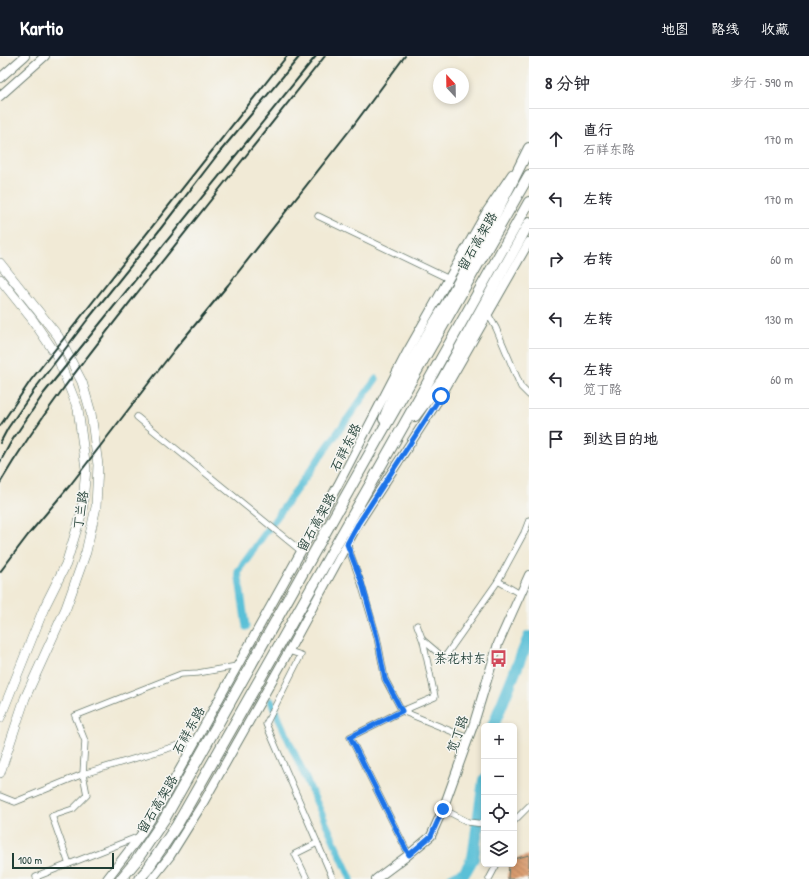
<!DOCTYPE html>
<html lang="zh">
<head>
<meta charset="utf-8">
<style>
	body { margin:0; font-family:"Patrick Hand","LXGW WenKai TC",sans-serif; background:#f7f7f7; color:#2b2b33 }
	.controls { position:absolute; right:12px; bottom:12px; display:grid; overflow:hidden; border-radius:6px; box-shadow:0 2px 6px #0003 }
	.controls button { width:36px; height:36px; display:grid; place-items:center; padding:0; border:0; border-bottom:1px solid #e1e1e2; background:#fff; color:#2b2b33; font:20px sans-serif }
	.compass { position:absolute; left:433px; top:12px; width:36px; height:36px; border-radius:50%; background:#fff; box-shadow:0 2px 6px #0003; rotate:338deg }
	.scale { position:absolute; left:12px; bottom:10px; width:102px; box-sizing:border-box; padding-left:4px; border:2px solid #1f3d34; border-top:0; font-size:11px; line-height:14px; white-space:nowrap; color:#1f3d34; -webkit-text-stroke:3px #f6f6f2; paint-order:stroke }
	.stop { position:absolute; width:12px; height:12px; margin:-9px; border:3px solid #1a73e8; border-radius:50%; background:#fff }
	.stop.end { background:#1a73e8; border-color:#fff; box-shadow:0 1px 4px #0008 }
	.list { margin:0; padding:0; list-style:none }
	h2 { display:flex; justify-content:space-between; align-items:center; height:52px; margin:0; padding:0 16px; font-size:17px }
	h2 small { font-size:13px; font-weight:400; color:#7c7c81 }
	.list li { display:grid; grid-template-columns:26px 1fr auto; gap:12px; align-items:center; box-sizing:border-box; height:60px; padding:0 16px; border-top:1px solid #e1e1e2 }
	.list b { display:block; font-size:15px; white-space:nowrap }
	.list p { margin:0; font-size:13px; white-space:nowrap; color:#7c7c81 }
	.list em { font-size:13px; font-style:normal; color:#7c7c81 }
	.icon { flex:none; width:22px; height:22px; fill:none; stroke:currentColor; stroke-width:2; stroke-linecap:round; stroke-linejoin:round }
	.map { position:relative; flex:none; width:529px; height:823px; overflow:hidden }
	header { display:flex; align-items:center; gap:24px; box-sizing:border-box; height:56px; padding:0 20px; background:#111827; color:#fff }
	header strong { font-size:19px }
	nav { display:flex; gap:22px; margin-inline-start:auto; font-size:14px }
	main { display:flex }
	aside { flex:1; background:#fff }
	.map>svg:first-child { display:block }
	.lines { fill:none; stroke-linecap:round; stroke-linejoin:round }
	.canal { stroke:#5ac0d7; stroke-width:7 }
	.river { stroke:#5ac0d7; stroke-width:12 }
	.building { fill:url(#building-back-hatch) }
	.street-casing { stroke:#687a6d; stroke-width:7 }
	.secondary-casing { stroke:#687a6d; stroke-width:10 }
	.primary-casing { stroke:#687a6d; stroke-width:10 }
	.highway-casing { stroke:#687a6d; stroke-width:12 }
	.street { stroke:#fff; stroke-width:5.5 }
	.secondary { stroke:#fff; stroke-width:8 }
	.primary { stroke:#fff; stroke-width:9 }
	.highway { stroke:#fff; stroke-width:10 }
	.rail { stroke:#1f3d34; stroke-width:2 }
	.route { stroke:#1a73e8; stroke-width:5 }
	.labels { text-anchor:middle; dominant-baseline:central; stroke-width:3; stroke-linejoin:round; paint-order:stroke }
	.street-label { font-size:13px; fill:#1f3d34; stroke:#f6f6f2 }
	.poi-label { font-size:13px; fill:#1f3d34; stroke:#f6f6f2; text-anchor:end }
</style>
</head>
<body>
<header>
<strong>Kartio</strong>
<nav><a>地图</a><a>路线</a><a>收藏</a></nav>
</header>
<main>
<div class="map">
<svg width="529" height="823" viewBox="0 0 529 823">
	<defs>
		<pattern id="building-back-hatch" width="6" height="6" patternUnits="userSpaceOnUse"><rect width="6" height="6" fill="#d99c70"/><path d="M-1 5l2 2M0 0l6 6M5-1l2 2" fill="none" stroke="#af805d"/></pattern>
	</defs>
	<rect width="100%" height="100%" fill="#f6f6f2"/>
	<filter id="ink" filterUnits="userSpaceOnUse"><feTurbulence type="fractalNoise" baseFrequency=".025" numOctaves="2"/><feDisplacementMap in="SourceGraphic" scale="8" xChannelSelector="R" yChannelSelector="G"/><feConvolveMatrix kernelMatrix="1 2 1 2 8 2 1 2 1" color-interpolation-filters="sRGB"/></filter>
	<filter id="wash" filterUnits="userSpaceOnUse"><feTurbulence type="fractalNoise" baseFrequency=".012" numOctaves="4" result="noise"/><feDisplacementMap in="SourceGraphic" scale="16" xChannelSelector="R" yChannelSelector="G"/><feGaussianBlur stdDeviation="0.9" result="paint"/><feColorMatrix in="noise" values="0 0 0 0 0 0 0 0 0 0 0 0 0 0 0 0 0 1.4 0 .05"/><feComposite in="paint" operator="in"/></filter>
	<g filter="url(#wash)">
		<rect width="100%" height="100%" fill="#f1ead6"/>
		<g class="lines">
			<!-- canal -->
			<g class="canal">
				<polyline points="246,571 238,515 376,323"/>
				<polyline points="271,645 351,823"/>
			</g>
			<!-- river -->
			<g class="river">
				<polyline points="493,670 529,581"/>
				<polyline points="452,823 465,816 473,802 484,724"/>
			</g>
		</g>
		<g id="blocks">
			<!-- building -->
			<polygon class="building" points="529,799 529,823 508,823 509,808 514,808 514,803"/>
		</g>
	</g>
	<g filter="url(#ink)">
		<use href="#blocks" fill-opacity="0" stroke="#687a6d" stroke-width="1"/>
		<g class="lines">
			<defs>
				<g id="street">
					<polyline points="318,160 449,223"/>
					<polyline points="488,258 496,272 521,331 529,339"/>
					<polyline points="137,361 301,495"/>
					<polyline points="347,488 361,527 377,581 385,623 402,655 468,682"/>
					<polyline points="498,525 524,477 529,464"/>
					<polyline points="424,585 444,602 498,525 520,538"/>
					<polyline points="289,595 301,599 266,668 333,823"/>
					<polyline points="0,740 15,746 83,718 196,684"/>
					<polyline points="443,753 468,766 484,768"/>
					<polyline points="514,765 529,750"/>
					<polyline points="409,799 350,681 402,655 435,641 423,585 417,569"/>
					<polyline points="69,808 52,760 73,753 87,739 83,718 85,685 75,660 181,618 198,617 237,610"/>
					<polyline points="37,823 36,821 140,780"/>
					<polyline points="307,823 295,798 317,787"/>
					<polyline points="489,823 497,808"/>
				</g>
				<g id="secondary">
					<polyline points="0,22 25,0"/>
					<polyline points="0,40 45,0"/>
					<polyline points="107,823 140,780 160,749 338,429 406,298 487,155 512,118"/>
					<polyline points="152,823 170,800 203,747 286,600 358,468 441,340 529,186"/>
					<polyline points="376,823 407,800 431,780 443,753 474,667 498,588 529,519"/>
				</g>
				<g id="primary">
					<polyline points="0,207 58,280 82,326 91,357 98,409 96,451 86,496 66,552 25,642 0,717"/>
					<polyline points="0,223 32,263 57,300 78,353 86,413 82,456 66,508 44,552 0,662"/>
				</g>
				<g id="highway">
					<polyline points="415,360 442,324 529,167"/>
					<path d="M384,363C400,319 428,279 452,238C479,190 505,141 529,92"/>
					<polyline points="121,823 136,805 165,762 375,388 529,119"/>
					<polyline points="139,823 147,814 177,769 392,390 529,146"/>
				</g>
			</defs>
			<!-- street casing -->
			<use href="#street" class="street-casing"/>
			<!-- secondary casing -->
			<use href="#secondary" class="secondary-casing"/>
			<!-- primary casing -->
			<use href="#primary" class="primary-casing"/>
			<!-- highway casing -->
			<use href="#highway" class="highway-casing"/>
			<!-- street -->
			<use href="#street" class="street"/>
			<!-- secondary -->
			<use href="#secondary" class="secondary"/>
			<!-- primary -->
			<use href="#primary" class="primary"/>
			<!-- highway -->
			<use href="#highway" class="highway"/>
			<!-- rail -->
			<g class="rail">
				<polyline points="0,370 31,324 287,0"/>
				<polyline points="0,387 8,372 37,330 88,263 158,176 218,98 300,0"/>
				<polyline points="0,406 11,386 44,337 316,0"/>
				<path d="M0,427C42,356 94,292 145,227C205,151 265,76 325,0"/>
				<polyline points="0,516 28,479 71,428 175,293 228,229 353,70 405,0"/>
			</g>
		</g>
	</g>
	<g class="lines" filter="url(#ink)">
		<!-- route -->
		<polyline class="route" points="441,340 358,468 347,488 362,527 377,581 385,623 402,655 350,681 409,799 431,780 443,753"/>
	</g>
	<!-- icons -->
	<defs>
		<symbol id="bus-bare" viewBox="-9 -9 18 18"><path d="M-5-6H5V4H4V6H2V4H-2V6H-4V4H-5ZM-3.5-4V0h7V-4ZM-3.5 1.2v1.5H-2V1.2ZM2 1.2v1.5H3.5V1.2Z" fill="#d1495b" stroke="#f6f6f2" stroke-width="2.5" paint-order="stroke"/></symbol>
	</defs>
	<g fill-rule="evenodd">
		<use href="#bus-bare" x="486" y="590" width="25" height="25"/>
	</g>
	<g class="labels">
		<!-- street labels -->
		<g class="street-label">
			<text transform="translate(477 185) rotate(-60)">留石高架路</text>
			<text transform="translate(345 391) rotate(-63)">石祥东路</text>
			<text transform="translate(80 454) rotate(-81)">丁兰路</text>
			<text transform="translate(316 466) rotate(-61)">留石高架路</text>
			<text transform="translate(188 674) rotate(-61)">石祥东路</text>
			<text transform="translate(457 678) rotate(-71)">笕丁路</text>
			<text transform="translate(157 748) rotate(-59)">留石高架路</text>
		</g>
		<!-- poi labels -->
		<g class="poi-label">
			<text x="486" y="602">茶花村东</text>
		</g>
	</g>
</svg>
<div class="controls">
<button>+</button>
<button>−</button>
<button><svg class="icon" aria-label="locate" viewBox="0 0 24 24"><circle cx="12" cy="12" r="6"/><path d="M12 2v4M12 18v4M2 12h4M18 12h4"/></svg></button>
<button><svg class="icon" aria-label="layers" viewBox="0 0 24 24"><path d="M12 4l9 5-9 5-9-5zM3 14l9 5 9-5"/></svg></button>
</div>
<svg class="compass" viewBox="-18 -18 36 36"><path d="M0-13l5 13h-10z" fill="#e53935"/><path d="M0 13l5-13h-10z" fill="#7c7c81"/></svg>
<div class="scale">100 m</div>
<div class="stop" style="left:441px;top:340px"></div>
<div class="stop end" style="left:443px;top:753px"></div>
</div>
<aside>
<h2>8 分钟<small>步行 · 590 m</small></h2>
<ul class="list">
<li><svg class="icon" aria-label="ahead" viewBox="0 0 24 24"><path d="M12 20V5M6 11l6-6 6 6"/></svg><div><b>直行</b><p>石祥东路</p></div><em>170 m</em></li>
<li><svg class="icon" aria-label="left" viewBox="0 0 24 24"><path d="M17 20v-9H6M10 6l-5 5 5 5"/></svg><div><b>左转</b></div><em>170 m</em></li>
<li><svg class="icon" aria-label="right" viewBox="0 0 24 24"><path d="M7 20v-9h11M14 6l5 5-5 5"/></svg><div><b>右转</b></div><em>60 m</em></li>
<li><svg class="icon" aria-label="left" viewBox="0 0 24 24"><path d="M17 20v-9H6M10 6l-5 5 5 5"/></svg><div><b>左转</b></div><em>130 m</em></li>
<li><svg class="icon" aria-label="left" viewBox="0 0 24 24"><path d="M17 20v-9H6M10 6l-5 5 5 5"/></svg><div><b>左转</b><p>笕丁路</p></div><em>60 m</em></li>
<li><svg class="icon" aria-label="arrive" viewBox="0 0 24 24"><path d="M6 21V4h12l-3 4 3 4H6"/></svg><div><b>到达目的地</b></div></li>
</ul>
</aside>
</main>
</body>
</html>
